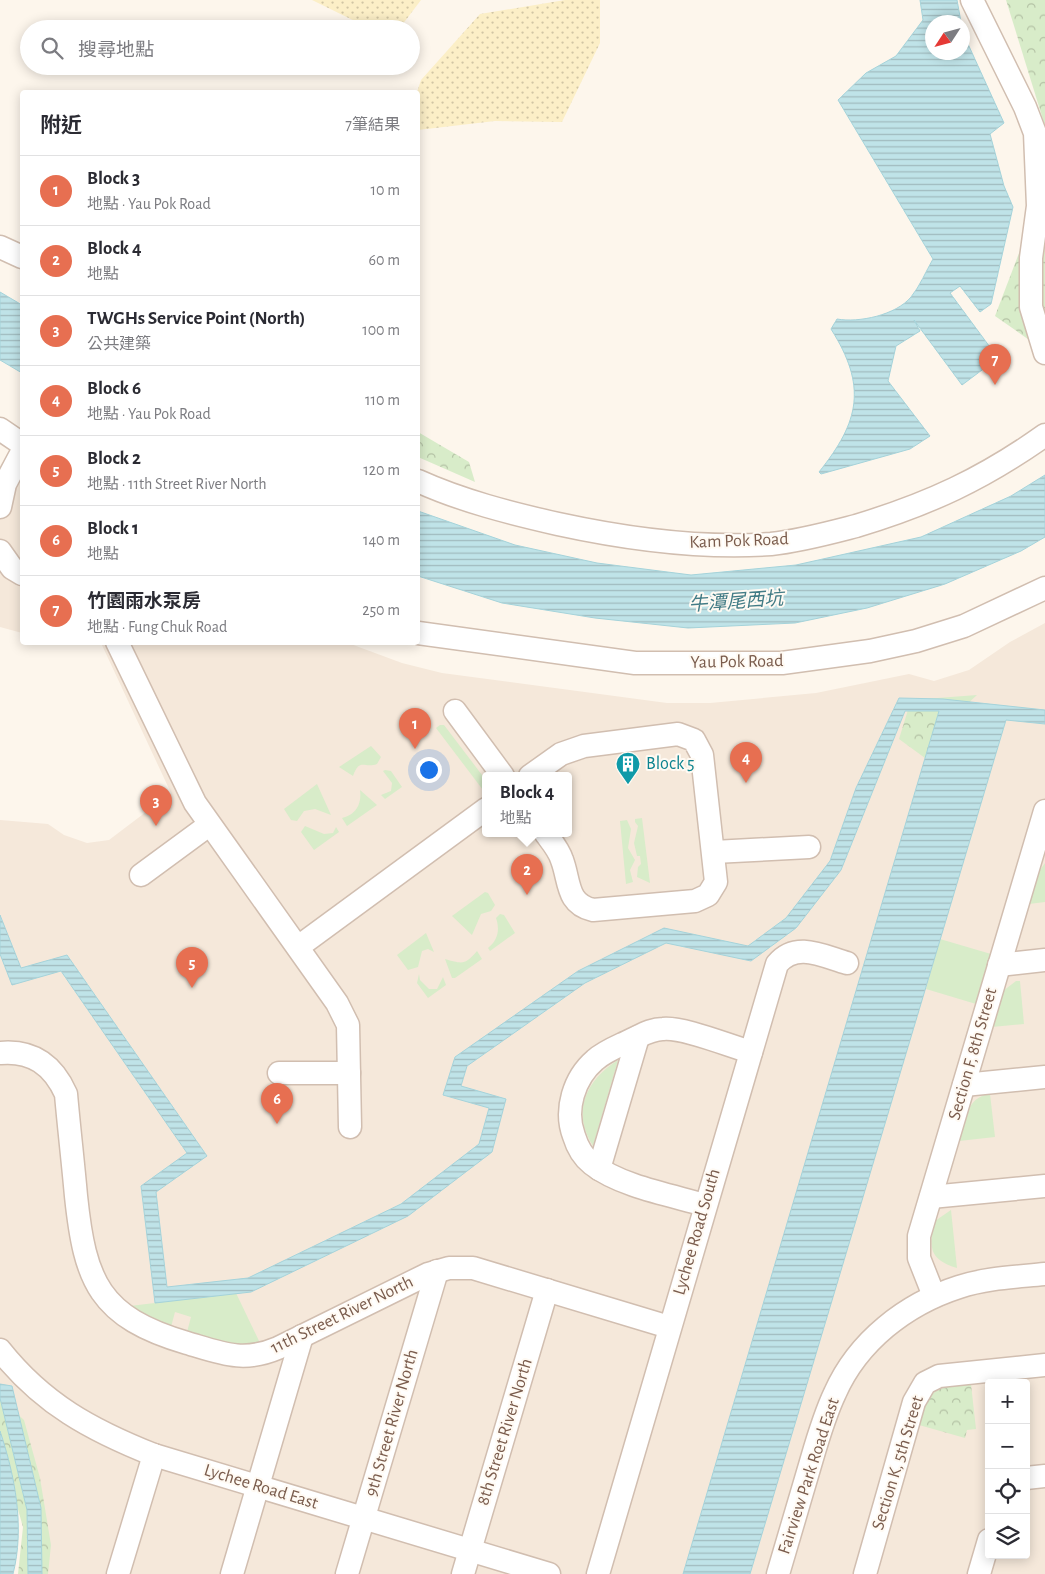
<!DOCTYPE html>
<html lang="zh-TW">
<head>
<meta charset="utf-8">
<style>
	body { margin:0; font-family:"Alegreya Sans","Noto Sans TC",sans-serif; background:#f7f7f7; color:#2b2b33 }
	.controls { position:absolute; right:15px; bottom:15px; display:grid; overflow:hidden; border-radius:5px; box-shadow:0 2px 12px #0003 }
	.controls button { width:45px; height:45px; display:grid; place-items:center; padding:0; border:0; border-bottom:1px solid #e1e1e2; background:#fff; color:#2b2b33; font:25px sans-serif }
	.compass { position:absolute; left:925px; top:15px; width:45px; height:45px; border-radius:50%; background:#fff; box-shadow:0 2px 12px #0003; rotate:234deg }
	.you { position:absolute; left:428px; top:769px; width:18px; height:18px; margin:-12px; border:4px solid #fff; border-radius:50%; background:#1a73e8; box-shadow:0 0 0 8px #1a73e833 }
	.badge { display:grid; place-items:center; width:32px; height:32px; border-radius:50%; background:#e76f51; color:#fff; font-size:16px; font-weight:700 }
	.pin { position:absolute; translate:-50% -41px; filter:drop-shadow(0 1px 2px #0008) }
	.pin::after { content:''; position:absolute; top:26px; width:18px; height:15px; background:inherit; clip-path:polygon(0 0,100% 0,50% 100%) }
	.popup { position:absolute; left:482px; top:772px; width:90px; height:65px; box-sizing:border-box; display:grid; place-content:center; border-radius:5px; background:#fff; filter:drop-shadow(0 1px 4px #0005); font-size:16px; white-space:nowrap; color:#7c7c81 }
	.popup b { font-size:19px; color:#2b2b33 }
	.popup::after { content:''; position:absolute; left:50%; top:100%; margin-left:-10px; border:10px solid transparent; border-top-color:#fff }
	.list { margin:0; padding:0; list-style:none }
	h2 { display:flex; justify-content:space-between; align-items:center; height:65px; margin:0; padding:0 20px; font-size:21px }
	h2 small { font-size:16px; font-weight:400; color:#7c7c81 }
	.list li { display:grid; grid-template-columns:32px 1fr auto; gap:15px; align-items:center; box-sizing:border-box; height:70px; padding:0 20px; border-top:1px solid #e1e1e2 }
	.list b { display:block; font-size:19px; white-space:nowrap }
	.list p { margin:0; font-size:16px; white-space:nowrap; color:#7c7c81 }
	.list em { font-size:16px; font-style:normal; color:#7c7c81 }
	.icon { flex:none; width:28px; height:28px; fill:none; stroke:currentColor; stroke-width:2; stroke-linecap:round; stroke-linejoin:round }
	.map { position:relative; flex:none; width:1045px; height:1574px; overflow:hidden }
	.search { position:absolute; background:#fff; box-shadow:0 2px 12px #0003; left:20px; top:20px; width:400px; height:55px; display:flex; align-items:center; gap:12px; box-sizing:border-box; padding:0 18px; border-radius:28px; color:#7c7c81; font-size:19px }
	.panel { position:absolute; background:#fff; box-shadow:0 2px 12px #0003; left:20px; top:90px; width:400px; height:555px; border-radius:5px }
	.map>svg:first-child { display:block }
	.residential { fill:#f5e8da; fill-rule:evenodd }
	.green { fill:#d8ecc9 }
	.forest { fill:url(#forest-crowns) }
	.sand { fill:url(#sand-dots) }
	.water { fill:url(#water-rules); stroke:#a5d3da }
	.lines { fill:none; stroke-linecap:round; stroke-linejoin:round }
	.minor-casing { stroke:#d1beb0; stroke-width:25 }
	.minor { stroke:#fff; stroke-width:22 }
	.labels { text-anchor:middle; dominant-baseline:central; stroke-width:4; stroke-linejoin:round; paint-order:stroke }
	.street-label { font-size:18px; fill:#7a5c4d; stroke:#fffaf3 }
	.culture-label { font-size:18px; fill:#0d838f; stroke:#fffaf3; text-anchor:start }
	.water-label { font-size:19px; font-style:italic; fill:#437c86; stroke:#fffaf3 }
</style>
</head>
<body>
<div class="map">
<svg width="1045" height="1574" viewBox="0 0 1045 1574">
	<defs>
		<pattern id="forest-crowns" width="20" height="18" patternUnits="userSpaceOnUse" patternTransform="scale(1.25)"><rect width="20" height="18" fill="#d8ecc9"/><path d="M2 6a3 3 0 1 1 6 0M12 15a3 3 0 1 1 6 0" fill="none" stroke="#b4c2a5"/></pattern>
		<pattern id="sand-dots" width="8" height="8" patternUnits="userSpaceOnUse" patternTransform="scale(1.25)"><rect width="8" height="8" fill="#fcefc7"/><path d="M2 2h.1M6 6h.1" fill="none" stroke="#d1c5a4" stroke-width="1.8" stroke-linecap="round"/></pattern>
		<pattern id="water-rules" width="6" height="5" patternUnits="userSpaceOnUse" patternTransform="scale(1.25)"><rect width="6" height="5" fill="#bfe3e8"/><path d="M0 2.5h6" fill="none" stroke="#a0bbbe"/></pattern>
	</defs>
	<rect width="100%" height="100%" fill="#fdf6ec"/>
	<!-- residential -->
	<g class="residential">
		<polygon points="0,471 22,485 22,633 0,627"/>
		<path d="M1045,623V1574H28L27,1510L0,1398V820L48,824L64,835L87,843L109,840L171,793L101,643H348L402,663L442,673L667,703H710L816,693L909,674L934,681L969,670L1010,642ZM486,776H568V834H486ZM989,1383H1026V1555H989Z"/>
	</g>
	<!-- green -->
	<g class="green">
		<polygon points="440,725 444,725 482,775 484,782 483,790 436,728"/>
		<path d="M371,746L381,757L377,764C364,769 360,757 353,776L339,767Z"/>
		<polygon points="385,770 391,771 402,787 385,799 381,795 391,791 392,783 383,771"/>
		<polygon points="317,784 331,815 315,809 304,811 297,821 291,820 284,809"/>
		<path d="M360,790L377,805L347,826L342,818C355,815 362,805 360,790Z"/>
		<polygon points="642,818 650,883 637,877 638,867 641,864 640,856 637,856 634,843 638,826 635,822 635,819"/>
		<polygon points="627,820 631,829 628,848 635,860 630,870 633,882 626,884 620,821"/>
		<polygon points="305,826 324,834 333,833 336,827 339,832 314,850 301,832"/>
		<polygon points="1045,863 1045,902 1029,904 1038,873"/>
		<polygon points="485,892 488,893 495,905 491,911 481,914 472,935 452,916"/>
		<path d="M500,914L504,915L515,933L490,951L488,948C498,940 500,930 496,918Z"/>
		<polygon points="426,933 434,952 428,949 422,951 418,967 408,970 397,955"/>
		<polygon points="940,939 991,954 976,1004 926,989"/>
		<path d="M477,951L482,959L455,978H452L445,959C463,964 465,965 477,951Z"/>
		<polygon points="419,974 420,980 429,989 437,989 443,977 446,985 428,998 417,983"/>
		<polygon points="1016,981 1020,981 1024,1024 992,1027 1003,991"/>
		<path d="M618,1060L593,1146C571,1112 586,1080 618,1060Z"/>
		<path d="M990,1094L995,1137L959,1141C965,1121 966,1097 990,1094Z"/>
		<path d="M951,1210L957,1268C929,1260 928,1246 935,1221Z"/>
		<polygon points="236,1293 260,1343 232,1345 187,1332 191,1317 175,1312 171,1327 144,1316 130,1306"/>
	</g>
	<!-- forest -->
	<g class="forest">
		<polygon points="1006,0 1045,0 1045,126"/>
		<polygon points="1045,185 1045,351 995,316"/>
		<polygon points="418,432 469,462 475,482 418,457"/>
		<polygon points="977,695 950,720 940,769 899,739 911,700"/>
		<path d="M971,1384L976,1429L967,1430L965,1438L919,1425C930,1387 934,1388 971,1384Z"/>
		<polygon points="0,1398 24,1420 40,1478 51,1545 48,1574 18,1574 23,1527 0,1447"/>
	</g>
	<!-- sand -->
	<g class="sand">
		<polygon points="312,0 421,0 399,29 371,29"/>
		<polygon points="565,0 600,0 600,43 562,122 495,121 418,130 417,92 421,80 480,14"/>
	</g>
	<!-- water -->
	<g class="water">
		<path d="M920,0H957L961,22H932V52H962L963,33L1004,123L990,134L1004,186L1013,207L991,304L980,312L960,286L950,293L998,358L962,385L914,320L920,331L896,346L888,381L930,436L910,449L821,474L819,472C860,421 867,386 831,329L837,319C859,323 896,315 911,297C920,286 926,271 933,259L838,100L866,73L896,56L923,20Z"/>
		<polygon points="0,292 22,305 22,373 0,360"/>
		<polygon points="1045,475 1045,537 1021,551 945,584 867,608 795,623 688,628 595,618 502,603 418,576 418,511 515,545 597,563 691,575 796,565 921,537 1011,496"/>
		<polygon points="899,698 943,699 1045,710 1045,724 1006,720 750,1574 683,1574 939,711 905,711 841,870 796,928 751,961 666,943 585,983 467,1066 461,1086 506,1099 492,1152 408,1216 251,1292 155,1303 141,1186 187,1153 61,971 12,985 0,954 0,915 21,968 67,955 207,1156 156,1192 167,1287 248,1278 401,1204 479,1144 489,1108 443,1095 455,1057 578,971 664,928 748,946 786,918 830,861 856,788"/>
		<polygon points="0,1384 12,1386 41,1508 42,1574 28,1574 27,1510 0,1398"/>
		<path d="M0,1431C15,1476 25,1527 13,1574H0Z"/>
	</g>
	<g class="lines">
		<defs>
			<g id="minor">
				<polyline points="972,0 1025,107 1035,133 1038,206 1031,258 1031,307 1045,353"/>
				<polyline points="0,247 22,257"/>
				<polyline points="0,429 22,444"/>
				<path d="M418,481C462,501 510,513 558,524C627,539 700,549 771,544C800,541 829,533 856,526C929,504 983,479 1045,435"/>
				<polyline points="0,507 5,484 22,452"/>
				<polyline points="0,551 12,568 22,574"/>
				<polyline points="418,633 635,663 782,663 870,651 916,641 964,626 1045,588"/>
				<polyline points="117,642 195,803 337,1003 348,1025 350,1127"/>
				<polyline points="455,711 503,776"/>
				<path d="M530,776L561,754L584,746L678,734L694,740L702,755L716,882L708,895L695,901L593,910C566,904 570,881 562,860C559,850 552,842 546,834"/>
				<polyline points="714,852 809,847"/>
				<polyline points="141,875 209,825"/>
				<polyline points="298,947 486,809"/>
				<polyline points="999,965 1045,960"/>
				<path d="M0,1053C32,1050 53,1065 66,1094C69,1128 73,1162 76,1196C85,1282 99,1317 187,1343C221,1353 243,1363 278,1348L428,1274L449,1268H473L669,1327"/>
				<polyline points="279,1073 349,1073"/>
				<polyline points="964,1085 1045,1077"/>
				<polyline points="599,1169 638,1037"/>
				<polyline points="931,1197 1045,1186"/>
				<path d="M705,1205C670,1195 620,1186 592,1164C583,1157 577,1146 574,1136C564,1110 574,1078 595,1060C605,1051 619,1046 631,1040C642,1035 651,1029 663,1029C684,1027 729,1046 751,1052"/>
				<polyline points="934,1296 919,1258 919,1236 1045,811"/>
				<path d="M0,1350C43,1404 91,1430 154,1455L549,1574"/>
				<polyline points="1026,1478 1045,1476"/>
				<polyline points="118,1574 154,1455"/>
				<polyline points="232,1574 302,1336"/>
				<polyline points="347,1574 437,1271"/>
				<polyline points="463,1574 547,1290"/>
				<path d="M598,1574L777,964C796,941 823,956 847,963"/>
				<path d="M778,1574C788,1540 798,1506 808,1472C816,1445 823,1418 835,1393C858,1341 906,1304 959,1287C986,1278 1016,1277 1045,1274"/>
				<polyline points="865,1574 914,1402 925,1383 939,1376 1045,1365"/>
				<polyline points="979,1574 989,1540"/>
			</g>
		</defs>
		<!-- minor casing -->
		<use href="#minor" class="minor-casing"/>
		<!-- minor -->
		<use href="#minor" class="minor"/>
	</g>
	<!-- icons -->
	<defs>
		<symbol id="building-pin" viewBox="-11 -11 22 30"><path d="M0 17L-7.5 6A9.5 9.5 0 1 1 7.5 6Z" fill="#0f9aa8" stroke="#fffaf3"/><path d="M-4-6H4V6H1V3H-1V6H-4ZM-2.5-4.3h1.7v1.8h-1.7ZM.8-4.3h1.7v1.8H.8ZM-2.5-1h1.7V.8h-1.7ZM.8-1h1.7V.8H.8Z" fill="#fff"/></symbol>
	</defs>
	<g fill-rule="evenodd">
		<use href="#building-pin" x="614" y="750" width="28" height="38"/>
	</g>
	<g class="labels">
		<!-- street labels -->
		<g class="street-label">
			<text transform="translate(739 541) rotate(-2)">Kam Pok Road</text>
			<text transform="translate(737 662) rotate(-1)">Yau Pok Road</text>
			<text transform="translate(973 1054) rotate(-74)">Section F, 8th Street</text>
			<text transform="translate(697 1232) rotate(-74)">Lychee Road South</text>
			<text transform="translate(342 1315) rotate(-26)">11th Street River North</text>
			<text transform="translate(392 1423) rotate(-74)">9th Street River North</text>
			<text transform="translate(505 1432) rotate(-73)">8th Street River North</text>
			<text transform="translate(898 1463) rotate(-73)">Section K, 5th Street</text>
			<text transform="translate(809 1476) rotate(-72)">Fairview Park Road East</text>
			<text transform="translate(261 1487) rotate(17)">Lychee Road East</text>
		</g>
		<!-- culture labels -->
		<g class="culture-label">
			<text x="646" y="764">Block 5</text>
		</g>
		<!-- water labels -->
		<g class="water-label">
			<text transform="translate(736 602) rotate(-4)">牛潭尾西坑</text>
		</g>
	</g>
</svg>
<div class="controls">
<button>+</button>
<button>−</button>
<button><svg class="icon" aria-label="locate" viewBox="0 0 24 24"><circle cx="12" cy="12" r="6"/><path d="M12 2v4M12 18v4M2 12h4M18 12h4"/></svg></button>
<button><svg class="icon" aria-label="layers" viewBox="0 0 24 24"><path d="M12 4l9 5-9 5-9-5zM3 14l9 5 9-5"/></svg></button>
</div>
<svg class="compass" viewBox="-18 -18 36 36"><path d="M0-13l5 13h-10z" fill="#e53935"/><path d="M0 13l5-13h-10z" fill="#7c7c81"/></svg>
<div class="you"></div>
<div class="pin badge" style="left:415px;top:749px">1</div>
<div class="pin badge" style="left:527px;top:895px">2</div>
<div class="popup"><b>Block 4</b>地點</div>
<div class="pin badge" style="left:156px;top:826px">3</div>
<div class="pin badge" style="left:746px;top:783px">4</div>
<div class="pin badge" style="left:192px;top:988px">5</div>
<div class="pin badge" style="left:277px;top:1124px">6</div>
<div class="pin badge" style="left:995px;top:385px">7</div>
<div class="search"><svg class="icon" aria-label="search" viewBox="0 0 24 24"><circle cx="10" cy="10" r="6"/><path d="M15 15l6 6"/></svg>搜尋地點</div>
<section class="panel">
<h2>附近<small>7筆結果</small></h2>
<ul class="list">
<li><span class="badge">1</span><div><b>Block 3</b><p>地點 · Yau Pok Road</p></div><em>10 m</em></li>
<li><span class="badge">2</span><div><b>Block 4</b><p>地點</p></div><em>60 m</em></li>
<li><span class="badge">3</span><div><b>TWGHs Service Point (North)</b><p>公共建築</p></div><em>100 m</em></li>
<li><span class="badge">4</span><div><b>Block 6</b><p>地點 · Yau Pok Road</p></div><em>110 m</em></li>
<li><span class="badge">5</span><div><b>Block 2</b><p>地點 · 11th Street River North</p></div><em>120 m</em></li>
<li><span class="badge">6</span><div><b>Block 1</b><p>地點</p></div><em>140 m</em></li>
<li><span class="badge">7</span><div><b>竹園雨水泵房</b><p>地點 · Fung Chuk Road</p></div><em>250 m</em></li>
</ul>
</section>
</div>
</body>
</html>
